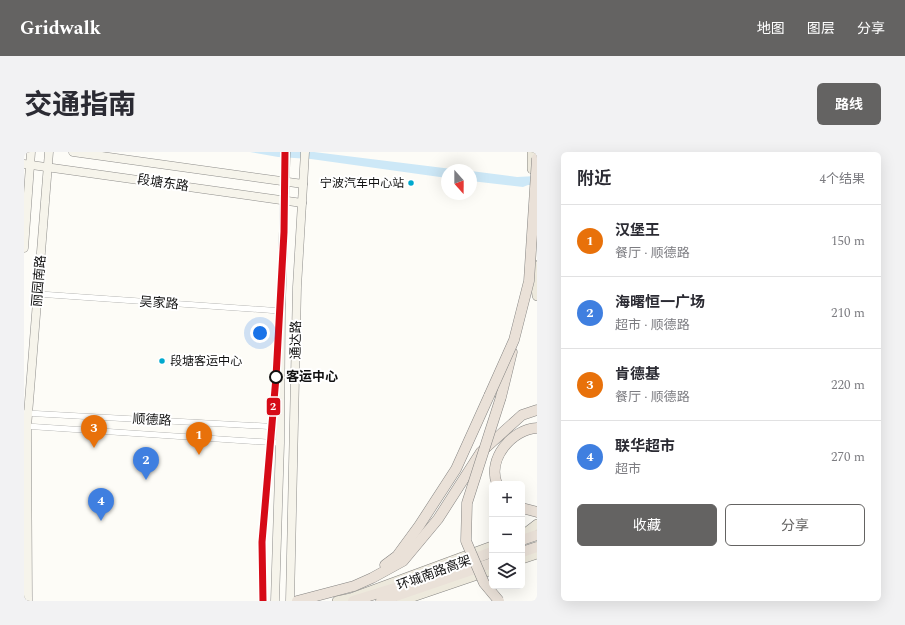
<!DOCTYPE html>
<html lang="zh">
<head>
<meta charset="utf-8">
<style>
	body { margin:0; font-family:Spectral,"Noto Sans SC",serif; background:#f2f2f3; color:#2b2b33 }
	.controls { position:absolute; right:12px; bottom:12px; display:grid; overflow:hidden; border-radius:6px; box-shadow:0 4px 16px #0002 }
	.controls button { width:36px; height:36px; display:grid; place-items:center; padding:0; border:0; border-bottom:1px solid #e1e1e2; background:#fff; color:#2b2b33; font:20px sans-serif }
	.compass { position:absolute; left:417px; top:12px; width:36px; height:36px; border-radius:50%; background:#fff; box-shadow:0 4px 16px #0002; rotate:159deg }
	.you { position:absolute; left:236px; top:181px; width:14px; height:14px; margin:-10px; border:3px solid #fff; border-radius:50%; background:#1a73e8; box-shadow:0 0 0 6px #1a73e833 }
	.badge { display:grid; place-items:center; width:26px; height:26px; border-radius:50%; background:#646362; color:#fff; font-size:13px; font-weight:700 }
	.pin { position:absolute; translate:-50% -33px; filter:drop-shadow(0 1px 2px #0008) }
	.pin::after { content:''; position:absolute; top:21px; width:14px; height:12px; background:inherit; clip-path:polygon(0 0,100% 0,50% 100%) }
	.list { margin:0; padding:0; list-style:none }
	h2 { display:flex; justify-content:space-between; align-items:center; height:52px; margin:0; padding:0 16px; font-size:17px }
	h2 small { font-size:13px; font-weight:400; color:#7c7c81 }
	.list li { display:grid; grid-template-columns:26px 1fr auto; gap:12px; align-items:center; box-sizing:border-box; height:72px; padding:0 16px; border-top:1px solid #e1e1e2 }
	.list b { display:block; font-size:15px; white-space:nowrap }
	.list p { margin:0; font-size:13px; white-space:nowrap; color:#7c7c81 }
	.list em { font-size:13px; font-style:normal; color:#7c7c81 }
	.actions { display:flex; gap:8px; padding:12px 16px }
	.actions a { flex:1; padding:9px 0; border:1px solid #646362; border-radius:6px; text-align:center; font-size:14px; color:#646362 }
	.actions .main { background:#646362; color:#fff }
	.icon { flex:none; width:22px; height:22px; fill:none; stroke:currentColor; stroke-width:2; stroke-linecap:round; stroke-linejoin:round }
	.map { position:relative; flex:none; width:513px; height:449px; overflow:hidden; border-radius:6px }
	header { display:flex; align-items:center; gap:24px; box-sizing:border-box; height:56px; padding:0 20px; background:#646362; color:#fff }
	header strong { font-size:19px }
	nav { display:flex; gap:22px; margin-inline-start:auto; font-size:14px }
	.intro { display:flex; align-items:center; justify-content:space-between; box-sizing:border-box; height:96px; padding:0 24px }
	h1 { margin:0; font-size:28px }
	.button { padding:10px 18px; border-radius:6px; background:#646362; color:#fff; font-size:14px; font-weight:700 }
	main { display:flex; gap:24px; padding:0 24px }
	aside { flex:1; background:#fff; border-radius:6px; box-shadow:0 4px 16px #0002 }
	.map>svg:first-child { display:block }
	.water { fill:#cde8f7 }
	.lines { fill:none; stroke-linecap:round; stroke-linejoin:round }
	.street-casing { stroke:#979795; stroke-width:6 }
	.secondary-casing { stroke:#8e8d8b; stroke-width:9 }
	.primary-casing { stroke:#858482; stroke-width:10 }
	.highway-casing { stroke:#858482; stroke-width:11 }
	.street { stroke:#fffffe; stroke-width:5.5 }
	.secondary { stroke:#f6f4eb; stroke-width:8 }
	.primary { stroke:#ede9dc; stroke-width:9 }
	.highway { stroke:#eae1d8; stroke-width:10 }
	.highway-bridge-casing { stroke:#858482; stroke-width:11; stroke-linecap:butt }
	.highway-bridge { stroke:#eae1d8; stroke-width:10 }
	.metro-1-casing { stroke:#fff; stroke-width:10 }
	.metro-1 { stroke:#d60b17; stroke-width:7 }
	.bus-dot { fill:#00a9ce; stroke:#fff; stroke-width:1.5 }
	.stop-dot { fill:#fff; stroke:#111; stroke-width:2 }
	.labels { text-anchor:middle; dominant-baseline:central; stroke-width:4; stroke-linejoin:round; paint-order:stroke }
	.bus-label { font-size:12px; fill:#111; stroke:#fff; text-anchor:end }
	.street-label { font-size:13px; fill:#111; stroke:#fff }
	.stop-label { font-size:13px; font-weight:bold; fill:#111; stroke:#fff; text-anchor:start }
	.line-badge { stroke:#fff; stroke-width:1.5 }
	.badge-label { font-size:11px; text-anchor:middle; font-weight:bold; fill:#fff }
</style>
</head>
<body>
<header>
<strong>Gridwalk</strong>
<nav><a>地图</a><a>图层</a><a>分享</a></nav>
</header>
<div class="intro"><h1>交通指南</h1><a class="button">路线</a></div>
<main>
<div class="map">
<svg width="513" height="449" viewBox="0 0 513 449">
	<rect width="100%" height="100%" fill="#fdfcf7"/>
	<!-- water -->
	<g class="water">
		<polygon points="226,0 290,0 436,18 423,18 423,26 287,7 254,5"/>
		<polygon points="447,19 493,25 513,24 513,33 504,33 499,35 447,29"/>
	</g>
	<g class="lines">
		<defs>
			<g id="street">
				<polyline points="14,142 257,159"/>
				<polyline points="0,261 256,275"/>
				<polyline points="0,274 256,291"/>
			</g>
			<g id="secondary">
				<polyline points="49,0 279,32"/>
				<polyline points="0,12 278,51"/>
				<polyline points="0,96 7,0"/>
				<polyline points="4,449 3,275 25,0"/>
				<polyline points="251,449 256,291 257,159 262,0"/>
				<polyline points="266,449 273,135 281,0"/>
			</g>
			<g id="primary">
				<polyline points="508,17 508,0"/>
				<polyline points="509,112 513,144"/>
				<polyline points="500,382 513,372"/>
				<polyline points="498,407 513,402"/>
				<polyline points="313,449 327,446 468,394"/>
				<polyline points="377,449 468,418"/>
			</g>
			<g id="highway">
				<polyline points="477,245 488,200"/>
				<path d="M473,332C463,307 488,277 513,276"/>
				<polyline points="498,356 513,360"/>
				<polyline points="498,388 513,383"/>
				<polyline points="498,400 513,395"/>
				<polyline points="361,413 373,404 395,374 432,317 465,244"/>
				<polyline points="273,449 330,434 348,426 379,409 414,367 457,300 498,263 513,258"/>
				<polyline points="329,449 374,435 468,400"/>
				<polyline points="357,449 468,411"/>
			</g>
		</defs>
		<!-- street casing -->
		<use href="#street" class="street-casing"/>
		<!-- secondary casing -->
		<use href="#secondary" class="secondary-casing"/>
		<!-- primary casing -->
		<use href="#primary" class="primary-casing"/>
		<!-- highway casing -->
		<use href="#highway" class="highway-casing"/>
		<!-- street -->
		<use href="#street" class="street"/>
		<!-- secondary -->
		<use href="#secondary" class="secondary"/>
		<!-- primary -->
		<use href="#primary" class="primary"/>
		<!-- highway -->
		<use href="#highway" class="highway"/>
		<defs>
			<g id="highway-bridge">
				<polyline points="465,244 490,188 505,129 513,6"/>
				<polyline points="475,449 460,431 442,389 443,351 477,245"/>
			</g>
		</defs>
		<!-- highway-bridge casing -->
		<use href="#highway-bridge" class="highway-bridge-casing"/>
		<!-- highway-bridge -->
		<use href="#highway-bridge" class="highway-bridge"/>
		<defs>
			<polyline id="metro-1" points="239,449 238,390 252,225 260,80 261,0"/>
		</defs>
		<!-- metro-1 casing -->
		<use href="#metro-1" class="metro-1-casing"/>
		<!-- metro-1 -->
		<use href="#metro-1" class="metro-1"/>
	</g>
	<!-- markers -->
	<g class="bus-dot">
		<circle cx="387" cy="31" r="3.5"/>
		<circle cx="138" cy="209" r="3.5"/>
	</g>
	<circle class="stop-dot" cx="252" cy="225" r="6"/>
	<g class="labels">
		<!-- bus labels -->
		<g class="bus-label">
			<text x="380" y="31">宁波汽车中心站</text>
			<text x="146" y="209" text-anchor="start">段塘客运中心</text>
		</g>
		<!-- street labels -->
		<g class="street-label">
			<text transform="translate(139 31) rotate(8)">段塘东路</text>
			<text transform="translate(15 129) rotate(-85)">丽园南路</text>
			<text transform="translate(135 151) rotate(4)">吴家路</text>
			<text transform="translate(272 188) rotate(-89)">通达路</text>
			<text transform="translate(128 268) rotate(3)">顺德路</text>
			<text transform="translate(410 421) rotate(-20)">环城南路高架</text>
		</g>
		<!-- stop labels -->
		<g class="stop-label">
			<text x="262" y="225">客运中心</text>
		</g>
	</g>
	<rect class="line-badge" x="242" y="245" width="15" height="19" rx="4" fill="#d60b17"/>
	<g class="badge-label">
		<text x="249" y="258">2</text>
	</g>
</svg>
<div class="controls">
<button>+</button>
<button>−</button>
<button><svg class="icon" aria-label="layers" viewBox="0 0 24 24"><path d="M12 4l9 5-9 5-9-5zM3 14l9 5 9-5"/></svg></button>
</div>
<svg class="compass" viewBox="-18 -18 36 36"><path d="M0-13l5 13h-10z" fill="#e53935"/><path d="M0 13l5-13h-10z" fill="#7c7c81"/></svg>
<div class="you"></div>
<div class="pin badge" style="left:175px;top:303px;background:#e8710a">1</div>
<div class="pin badge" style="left:122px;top:328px;background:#3f7fe0">2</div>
<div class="pin badge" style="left:70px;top:296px;background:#e8710a">3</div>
<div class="pin badge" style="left:77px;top:369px;background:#3f7fe0">4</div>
</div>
<aside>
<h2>附近<small>4个结果</small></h2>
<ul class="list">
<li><span class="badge" style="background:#e8710a">1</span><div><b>汉堡王</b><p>餐厅 · 顺德路</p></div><em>150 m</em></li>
<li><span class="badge" style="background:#3f7fe0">2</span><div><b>海曙恒一广场</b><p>超市 · 顺德路</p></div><em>210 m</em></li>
<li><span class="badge" style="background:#e8710a">3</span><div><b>肯德基</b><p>餐厅 · 顺德路</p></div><em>220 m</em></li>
<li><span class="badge" style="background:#3f7fe0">4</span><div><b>联华超市</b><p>超市</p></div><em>270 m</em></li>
</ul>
<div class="actions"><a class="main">收藏</a><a>分享</a></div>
</aside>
</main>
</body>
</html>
